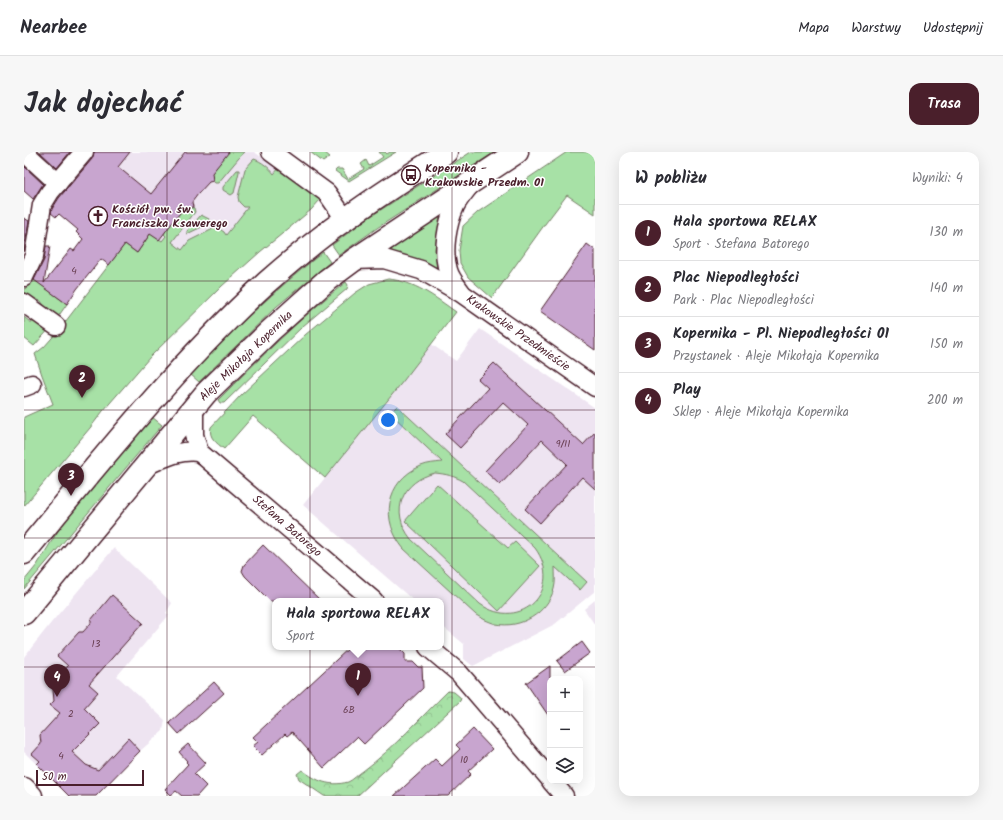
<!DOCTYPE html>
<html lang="pl">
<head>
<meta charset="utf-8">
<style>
	body { margin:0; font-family:Kalam,sans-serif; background:#f7f7f7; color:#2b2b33 }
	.controls { position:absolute; right:12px; bottom:12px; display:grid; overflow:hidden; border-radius:8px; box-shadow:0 4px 16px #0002 }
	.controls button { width:36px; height:36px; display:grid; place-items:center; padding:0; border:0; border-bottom:1px solid #e1e1e2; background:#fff; color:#2b2b33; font:20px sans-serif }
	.scale { position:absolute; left:12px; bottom:10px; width:108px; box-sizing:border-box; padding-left:4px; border:2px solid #4a1f2b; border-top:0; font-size:11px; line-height:14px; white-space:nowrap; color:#4a1f2b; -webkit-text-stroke:3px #fff; paint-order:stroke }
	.you { position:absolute; left:364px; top:268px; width:14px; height:14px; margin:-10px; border:3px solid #fff; border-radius:50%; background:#1a73e8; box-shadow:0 0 0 6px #1a73e833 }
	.badge { display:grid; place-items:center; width:26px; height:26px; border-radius:50%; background:#4a1f2b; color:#fff; font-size:13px; font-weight:700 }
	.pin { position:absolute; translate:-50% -33px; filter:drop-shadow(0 1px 2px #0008) }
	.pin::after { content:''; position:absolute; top:21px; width:14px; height:12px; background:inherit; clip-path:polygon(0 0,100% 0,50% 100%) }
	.popup { position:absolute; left:248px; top:446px; width:172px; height:52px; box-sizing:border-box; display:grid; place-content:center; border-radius:8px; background:#fff; filter:drop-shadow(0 1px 3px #0005); font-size:13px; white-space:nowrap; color:#7c7c81 }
	.popup b { font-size:15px; color:#2b2b33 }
	.popup::after { content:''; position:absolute; left:50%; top:100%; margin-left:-8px; border:8px solid transparent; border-top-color:#fff }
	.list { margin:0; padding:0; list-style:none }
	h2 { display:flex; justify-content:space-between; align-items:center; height:52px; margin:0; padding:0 16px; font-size:17px }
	h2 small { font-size:13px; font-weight:400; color:#7c7c81 }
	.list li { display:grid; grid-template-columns:26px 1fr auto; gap:12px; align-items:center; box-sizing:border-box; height:56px; padding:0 16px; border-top:1px solid #e1e1e2 }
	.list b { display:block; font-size:15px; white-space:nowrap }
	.list p { margin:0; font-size:13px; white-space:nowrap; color:#7c7c81 }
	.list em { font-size:13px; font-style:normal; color:#7c7c81 }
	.icon { flex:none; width:22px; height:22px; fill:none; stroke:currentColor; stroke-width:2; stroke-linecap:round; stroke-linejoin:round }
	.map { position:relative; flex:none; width:571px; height:644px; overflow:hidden; border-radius:12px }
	header { display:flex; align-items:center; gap:24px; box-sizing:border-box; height:56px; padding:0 20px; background:#fff; border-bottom:1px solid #e1e1e2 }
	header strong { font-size:19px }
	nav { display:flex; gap:22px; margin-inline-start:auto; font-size:14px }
	.intro { display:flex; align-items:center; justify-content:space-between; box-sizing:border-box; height:96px; padding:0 24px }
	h1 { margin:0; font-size:28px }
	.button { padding:10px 18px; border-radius:12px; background:#4a1f2b; color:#fff; font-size:14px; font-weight:700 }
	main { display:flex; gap:24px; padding:0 24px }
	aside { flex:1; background:#fff; border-radius:12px; box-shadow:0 4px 16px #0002 }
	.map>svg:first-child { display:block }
	.built { fill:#eee4f1 }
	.green { fill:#a7e1a6; stroke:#788068; fill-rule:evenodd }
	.forest { fill:url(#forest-crowns); stroke:#788068 }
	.building { fill:#c8a5cf; stroke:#4a1f2b }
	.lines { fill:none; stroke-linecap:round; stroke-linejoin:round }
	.street-casing { stroke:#4a1f2b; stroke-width:21 }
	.secondary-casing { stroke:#4a1f2b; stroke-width:25 }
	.street { stroke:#fff; stroke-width:18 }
	.secondary { stroke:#fff; stroke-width:22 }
	.grid { fill:none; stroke:#4a1f2b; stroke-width:1; stroke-opacity:0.55 }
	.labels { text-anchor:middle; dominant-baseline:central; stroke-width:3; stroke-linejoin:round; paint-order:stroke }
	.number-label { font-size:10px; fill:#6a4054 }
	.poi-label { font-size:12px; font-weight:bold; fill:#4a1f2b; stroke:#fff; text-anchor:start }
	.street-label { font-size:12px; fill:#4a1f2b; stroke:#fff }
</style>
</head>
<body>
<header>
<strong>Nearbee</strong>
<nav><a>Mapa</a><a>Warstwy</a><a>Udostępnij</a></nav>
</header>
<div class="intro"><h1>Jak dojechać</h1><a class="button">Trasa</a></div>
<main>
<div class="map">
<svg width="571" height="644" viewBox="0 0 571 644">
	<defs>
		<pattern id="forest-crowns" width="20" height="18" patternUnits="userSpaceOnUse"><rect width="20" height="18" fill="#a7e1a6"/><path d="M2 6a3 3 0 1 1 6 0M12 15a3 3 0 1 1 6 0" fill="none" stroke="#91c18f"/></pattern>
	</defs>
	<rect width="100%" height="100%" fill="#fff"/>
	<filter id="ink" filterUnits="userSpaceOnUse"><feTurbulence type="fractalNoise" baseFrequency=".025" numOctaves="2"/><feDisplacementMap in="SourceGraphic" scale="8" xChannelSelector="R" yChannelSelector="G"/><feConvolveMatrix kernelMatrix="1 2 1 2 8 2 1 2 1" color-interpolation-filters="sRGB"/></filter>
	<g filter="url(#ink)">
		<!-- built -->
		<g class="built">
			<polygon points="69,0 230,0 255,16 175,117 132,85 85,40 55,16"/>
			<polygon points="456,177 571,256 571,439 531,472 449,514 440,507 440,492 417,473 417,449 390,449 279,353 380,228 407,192 432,209"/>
			<polygon points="90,396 148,451 142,461 145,463 93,524 141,568 139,579 116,599 71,644 45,644 0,600 0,505 27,471"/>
			<polygon points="571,448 571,473 560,457"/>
		</g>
		<!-- green -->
		<g class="green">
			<polygon points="204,0 220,0 194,31 191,31 189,29 188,25 184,25"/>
			<polygon points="286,0 300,0 306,5 299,10"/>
			<polygon points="355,0 361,0 363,2 366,0 372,0 325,29 311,19 313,17 318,17 324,27 340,17 337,12 342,8 345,14 359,5"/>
			<polygon points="447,0 471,0 353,76 315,103 308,93 344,66"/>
			<polygon points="543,0 571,0 571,62 543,43 521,72 468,146 444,125 436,111 435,99 439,74 454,60"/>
			<path d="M230,7C237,9 246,16 250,22L255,16L296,47V48L287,58L236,100L198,134L126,205L79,259L66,276L0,354V265L29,252L18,223L11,202L20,195L35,178L101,92L113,101L129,78L132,85L138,89L142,84L140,82L141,80L163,51L170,56L171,60L148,90L158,98L165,89L193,75L200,80L202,83L224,55H220L215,50L214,45L221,17Z"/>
			<polygon points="213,18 215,18 215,20 210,41 207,43 199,38 199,35"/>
			<polygon points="177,63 185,67 186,71 163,82 163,79"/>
			<path d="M417,63L411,97L413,116C396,110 380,101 362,99Z"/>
			<path d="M299,100L306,110L252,155L175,230L166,222C208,179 252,137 299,100Z"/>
			<polygon points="8,126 43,152 31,169 22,158 21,155 17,149 10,147 0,147 0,139"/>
			<path d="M364,127C390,129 411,145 432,160L380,228L301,326L229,264L200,297C193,291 184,286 187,275L217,243L281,183L331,141L345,132Z"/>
			<path d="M322,130L324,133L323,137L279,174L200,251H196L194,248C235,207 276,166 322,130Z"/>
			<polygon points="0,165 6,170 14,170 27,175 10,194 0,186"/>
			<path d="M373,254L563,430L556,438L531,415C531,423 532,430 530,437C523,461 497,477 472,472C465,470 459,467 452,463L380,397C356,369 361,329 397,314C404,311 411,311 418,310L366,261ZM411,321C422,322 430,324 439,329L511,396C541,437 497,481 456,452L387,387C365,359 378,329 411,321Z"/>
			<polygon points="128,265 138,273 0,437 0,429 13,413 37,374"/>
			<polygon points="413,332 484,396 491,390 516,414 475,459 381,369"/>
		</g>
		<!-- forest -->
		<path class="forest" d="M424,539L430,540L437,546L436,549L333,644H300L275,627L273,622L278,618C293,629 305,635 324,630C329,628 334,622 339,619C370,596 396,566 424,539Z"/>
		<!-- building -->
		<g class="building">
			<polygon points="16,0 46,0 33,16"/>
			<polygon points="70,0 106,0 94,15 127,42 161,0 205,0 188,21 189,29 185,30 174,42 168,50 169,55 159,57 135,88 126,82 113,101 101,92 85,113 77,107 53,137 43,152 10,128 20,108 22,94 26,94 20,131 47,97 50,99 59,87 52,80 54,78 35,62 32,65 27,61 28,57 35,46 68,7"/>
			<polygon points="0,14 19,32 9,47 0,39"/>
			<polygon points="0,66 5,69 0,100"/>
			<polygon points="563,92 571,98 571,198 516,159"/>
			<polygon points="470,211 559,293 571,280 571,337 558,325 516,371 501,357 543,312 518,288 476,333 461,319 504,273 479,250 436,296 421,282 464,236 454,227"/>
			<polygon points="239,393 297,449 246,449 221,424 218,419 220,413"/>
			<polygon points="88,443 119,471 65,532 74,540 60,556 76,572 48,600 62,613 74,618 104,586 116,599 72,644 45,644 13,612 16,609 8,602 17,592 16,583 36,561 26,553 30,549 29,538 25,534 44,514 33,504 55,480 59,480 67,471 67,468"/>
			<polygon points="558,490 566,501 541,519 533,509"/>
			<polygon points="326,495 374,495 381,502 381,510 389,510 394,515 398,515 399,536 340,592 333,585 300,616 268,580 263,584 261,582 238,603 229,594 234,590 229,585"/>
			<polygon points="526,514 526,566 502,531"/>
			<polygon points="190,530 200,541 155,582 145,571"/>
			<polygon points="449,577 468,597 444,619 447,622 424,644 370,644 411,607 418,614 436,597 432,593"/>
			<polygon points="164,592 182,611 170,622 182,634 173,644 158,644 152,639 147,643 141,637 164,612 162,610 163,609 155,600"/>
		</g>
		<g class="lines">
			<defs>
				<g id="street">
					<polyline points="0,0 34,31"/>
					<polyline points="247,0 303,41 321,67"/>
					<polyline points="330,108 360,107 397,118 437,141 571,235"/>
					<polyline points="0,125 10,104 18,53 26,40 60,0"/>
					<path d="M437,140C432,133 426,126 424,118C418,99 423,72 431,54C435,46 441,40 446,33"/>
					<polyline points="0,151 32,174"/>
					<polyline points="0,235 8,232"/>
					<polyline points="170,256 170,283 175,300 350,449"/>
					<path d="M121,314C140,306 155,297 175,300"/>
					<polyline points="404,495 435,521 526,627"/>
					<polyline points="527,629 540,644"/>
				</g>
				<g id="secondary">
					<path d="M0,401C77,308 153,213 242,131C267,109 294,86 322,67C354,43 389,22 422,0"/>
					<polyline points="0,461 182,241 246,179 303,128 330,108 493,0"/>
					<polyline points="0,637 7,644"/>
				</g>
			</defs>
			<!-- street casing -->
			<use href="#street" class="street-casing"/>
			<!-- secondary casing -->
			<use href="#secondary" class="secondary-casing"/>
			<!-- street -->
			<use href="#street" class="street"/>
			<!-- secondary -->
			<use href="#secondary" class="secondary"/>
		</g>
	</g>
	<!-- grid -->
	<path class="grid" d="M143,0V644M286,0V644M428,0V644M0,129H571M0,258H571M0,386H571M0,515H571"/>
	<!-- icons -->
	<defs>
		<symbol id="bus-ring" viewBox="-11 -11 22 22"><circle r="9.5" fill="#fff" stroke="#4a1f2b" stroke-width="1.5"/><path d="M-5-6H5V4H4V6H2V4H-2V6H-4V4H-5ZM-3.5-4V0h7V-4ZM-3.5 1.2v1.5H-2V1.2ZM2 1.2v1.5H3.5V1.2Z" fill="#4a1f2b"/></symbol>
		<symbol id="church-ring" viewBox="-11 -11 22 22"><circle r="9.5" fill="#fff" stroke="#4a1f2b" stroke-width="1.5"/><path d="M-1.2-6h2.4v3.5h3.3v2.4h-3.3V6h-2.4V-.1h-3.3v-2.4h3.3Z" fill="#4a1f2b"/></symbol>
	</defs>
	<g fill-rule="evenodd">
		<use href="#bus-ring" x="376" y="12" width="22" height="22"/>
		<use href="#church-ring" x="63" y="53" width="22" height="22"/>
	</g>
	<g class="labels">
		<!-- number labels -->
		<g class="number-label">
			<text x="50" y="119">4</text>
			<text x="539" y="292">9/11</text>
			<text x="72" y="492">13</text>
			<text x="325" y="558">6B</text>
			<text x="47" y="562">2</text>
			<text x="37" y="604">4</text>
			<text x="440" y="608">10</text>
		</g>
		<!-- poi labels -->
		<g class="poi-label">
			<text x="401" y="16">Kopernika -<tspan x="401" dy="14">Krakowskie Przedm. 01</tspan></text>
			<text x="88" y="57">Kościół pw. św.<tspan x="88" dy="14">Franciszka Ksawerego</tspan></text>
		</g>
		<!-- street labels -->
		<g class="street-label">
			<text transform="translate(494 181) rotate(35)">Krakowskie Przedmieście</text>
			<text transform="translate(222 204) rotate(-44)">Aleje Mikołaja Kopernika</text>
			<text transform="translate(263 374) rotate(41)">Stefana Batorego</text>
		</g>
	</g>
</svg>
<div class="controls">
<button>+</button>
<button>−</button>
<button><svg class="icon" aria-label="layers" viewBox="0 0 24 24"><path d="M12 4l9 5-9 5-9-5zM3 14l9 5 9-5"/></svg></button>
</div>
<div class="scale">50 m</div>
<div class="you"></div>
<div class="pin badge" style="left:334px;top:544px">1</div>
<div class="popup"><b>Hala sportowa RELAX</b>Sport</div>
<div class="pin badge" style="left:58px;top:246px">2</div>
<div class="pin badge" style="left:47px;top:344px">3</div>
<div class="pin badge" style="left:33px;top:545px">4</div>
</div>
<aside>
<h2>W pobliżu<small>Wyniki: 4</small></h2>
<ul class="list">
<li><span class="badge">1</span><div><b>Hala sportowa RELAX</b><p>Sport · Stefana Batorego</p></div><em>130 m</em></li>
<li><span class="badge">2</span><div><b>Plac Niepodległości</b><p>Park · Plac Niepodległości</p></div><em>140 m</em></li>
<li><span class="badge">3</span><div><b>Kopernika - Pl. Niepodległości 01</b><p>Przystanek · Aleje Mikołaja Kopernika</p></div><em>150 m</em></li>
<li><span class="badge">4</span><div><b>Play</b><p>Sklep · Aleje Mikołaja Kopernika</p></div><em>200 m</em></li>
</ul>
</aside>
</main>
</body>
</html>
